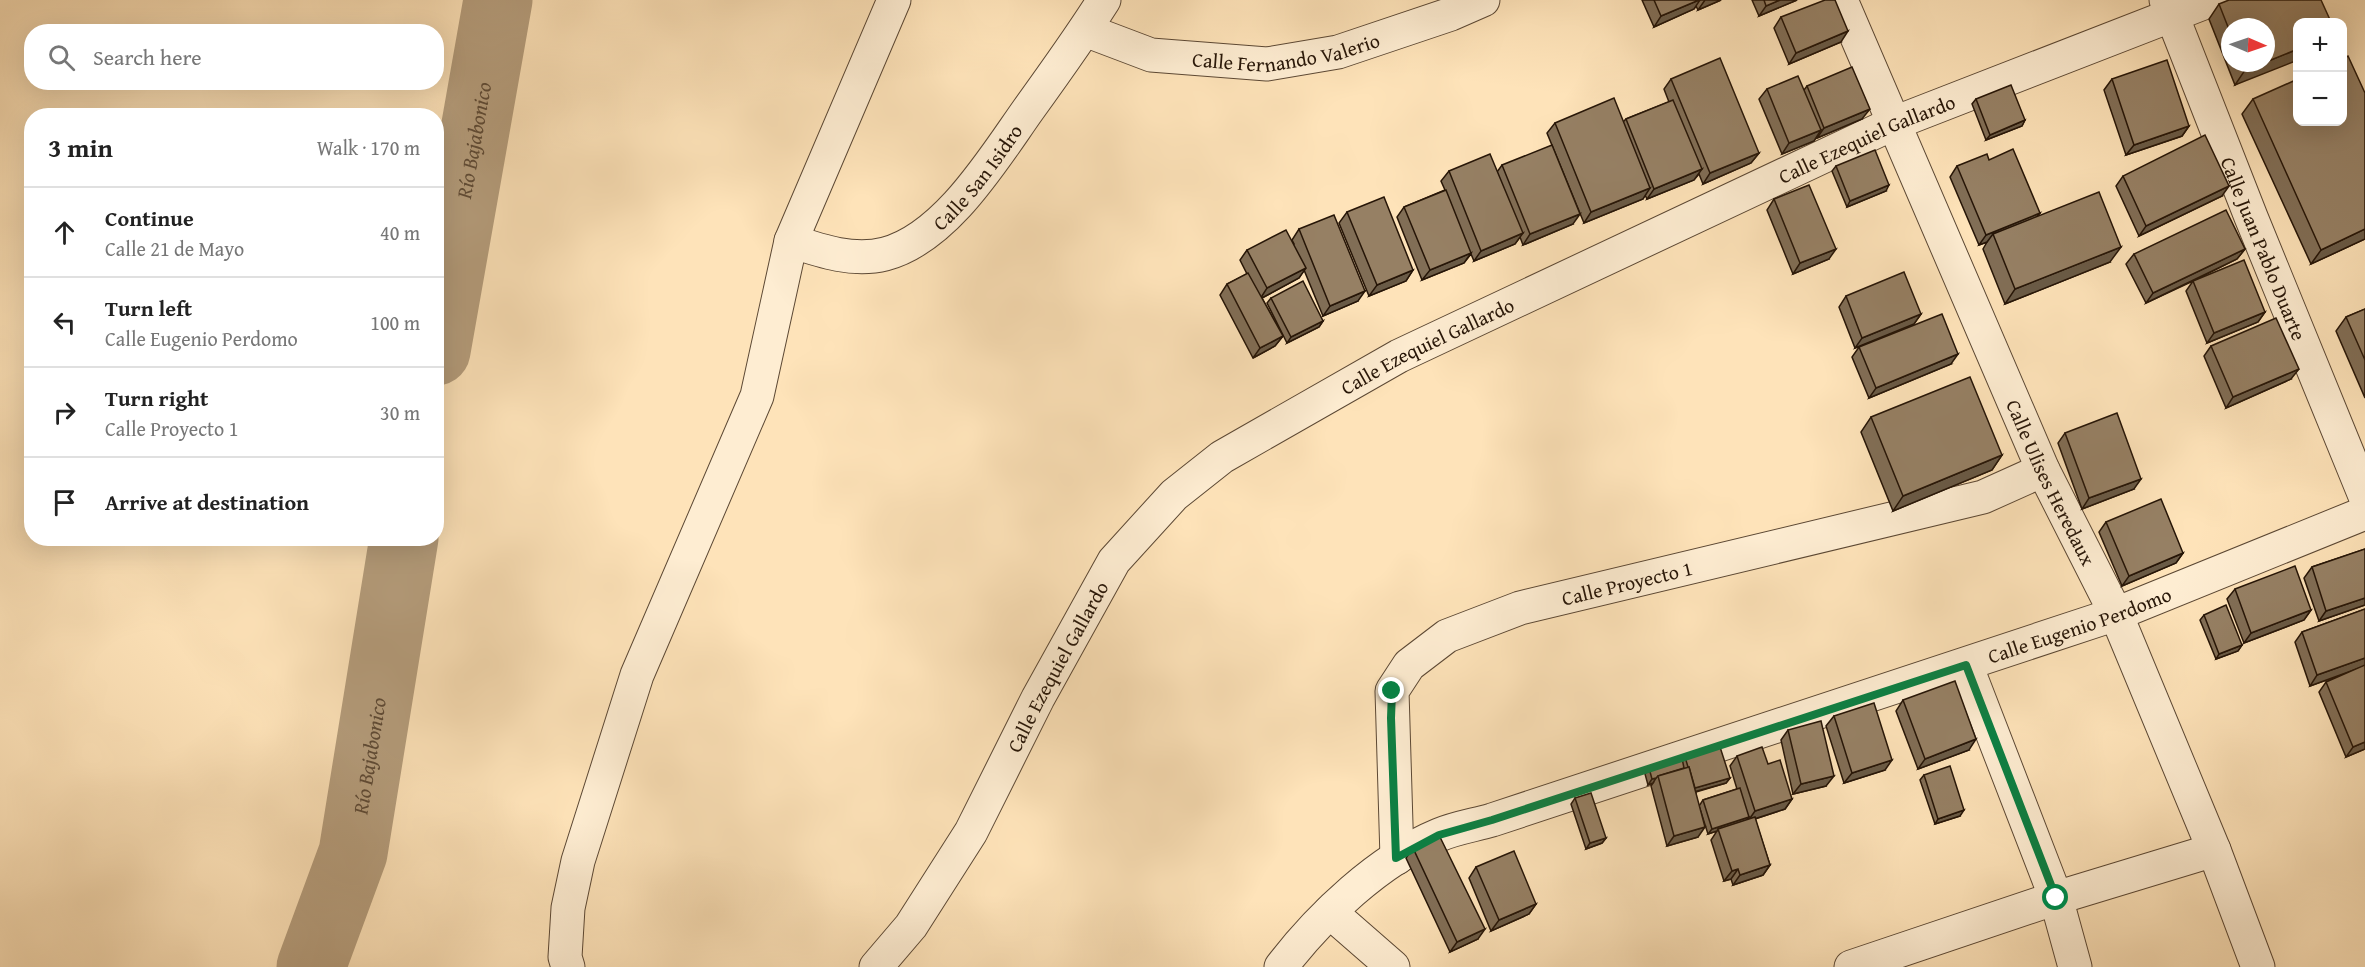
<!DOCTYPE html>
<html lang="en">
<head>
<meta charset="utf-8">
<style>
	body { margin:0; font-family:"Gentium Book Plus",serif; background:#f6f6f6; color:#222 }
	.controls { position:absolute; right:18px; top:18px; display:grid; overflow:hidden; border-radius:12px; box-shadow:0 6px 24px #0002 }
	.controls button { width:54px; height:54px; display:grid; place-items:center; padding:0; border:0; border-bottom:2px solid #e0e0e0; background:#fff; color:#222; font:30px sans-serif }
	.compass { position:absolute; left:2221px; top:18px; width:54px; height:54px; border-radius:50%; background:#fff; box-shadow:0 6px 24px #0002; rotate:92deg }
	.stop { position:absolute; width:18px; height:18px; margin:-14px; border:4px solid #0b8043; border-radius:50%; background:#fff }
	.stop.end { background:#0b8043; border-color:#fff; box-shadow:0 2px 6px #0008 }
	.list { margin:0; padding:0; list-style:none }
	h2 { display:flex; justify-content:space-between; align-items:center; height:78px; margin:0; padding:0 24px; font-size:26px }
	h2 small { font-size:20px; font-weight:400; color:#767676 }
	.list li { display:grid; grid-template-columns:39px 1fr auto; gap:18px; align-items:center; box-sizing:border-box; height:90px; padding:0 24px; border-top:2px solid #e0e0e0 }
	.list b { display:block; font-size:22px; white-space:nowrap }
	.list p { margin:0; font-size:20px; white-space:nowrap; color:#767676 }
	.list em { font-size:20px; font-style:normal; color:#767676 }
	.icon { flex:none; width:33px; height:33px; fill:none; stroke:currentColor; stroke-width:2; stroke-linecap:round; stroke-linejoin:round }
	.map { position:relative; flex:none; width:2365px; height:967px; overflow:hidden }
	.search { position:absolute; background:#fff; box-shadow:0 6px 24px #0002; left:24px; top:24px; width:420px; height:66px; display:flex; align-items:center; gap:15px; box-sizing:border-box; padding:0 21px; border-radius:24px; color:#767676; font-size:22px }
	.panel { position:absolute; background:#fff; box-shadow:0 6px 24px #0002; left:24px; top:108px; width:420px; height:438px; border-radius:24px }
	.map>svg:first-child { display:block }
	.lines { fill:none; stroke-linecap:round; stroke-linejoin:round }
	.river { stroke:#b59d7c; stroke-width:69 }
	.minor-casing { stroke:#5c4834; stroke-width:35 }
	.minor { stroke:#feedd2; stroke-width:33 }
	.wall { fill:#816e56; stroke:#261507; stroke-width:1.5; fill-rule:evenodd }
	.shaded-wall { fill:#695a46; stroke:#261507; stroke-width:1.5 }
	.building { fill:#968064; stroke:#261507; stroke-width:1.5 }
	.route { stroke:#0b8043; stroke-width:8 }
	.labels { text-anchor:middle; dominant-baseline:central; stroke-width:5; stroke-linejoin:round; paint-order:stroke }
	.street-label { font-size:20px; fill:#261507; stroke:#feedd2 }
	.water-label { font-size:21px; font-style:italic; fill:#5f4b36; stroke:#feedd2 }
</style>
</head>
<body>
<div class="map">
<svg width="2365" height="967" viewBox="0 0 2365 967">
	<rect width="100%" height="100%" fill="#fee3b9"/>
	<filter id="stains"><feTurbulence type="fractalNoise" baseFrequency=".00333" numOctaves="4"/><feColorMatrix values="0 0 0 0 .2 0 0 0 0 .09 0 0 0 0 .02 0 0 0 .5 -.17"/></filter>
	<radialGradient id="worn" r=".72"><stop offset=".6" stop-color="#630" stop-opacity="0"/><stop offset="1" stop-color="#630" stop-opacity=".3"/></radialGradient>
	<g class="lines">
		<!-- river -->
		<g class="river">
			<path id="s1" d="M436,351L498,0"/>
			<path id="s2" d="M311,967L353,853L404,538"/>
		</g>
		<defs>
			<g id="minor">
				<path id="s3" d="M1841,0L2043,470L2116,614L2214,850L2258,967"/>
				<path id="s4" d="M2166,0L2251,217L2365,496"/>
				<path id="s5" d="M1085,30L1151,55L1267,64L1338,52L1451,14L1483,0"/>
				<path id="s6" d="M791,241C821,251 853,262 885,254C946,238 994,158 1028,110C1054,74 1080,38 1104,0"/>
				<polyline points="1966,665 2056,898 2075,967"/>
				<path id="s7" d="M1397,858L1392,691L1409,665L1447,636L1520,608L1983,497L2043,470"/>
				<polyline points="1330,912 1393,967"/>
				<polyline points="568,967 565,957 568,908 578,861 637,675 757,396 791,241 894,0"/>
				<path id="s8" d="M876,967L911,926L971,832L1038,698L1114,561L1174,495L1222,457L1399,356L1892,124L2211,0"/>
				<path id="s9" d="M1281,967C1320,916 1379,860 1439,835C1455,828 1475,825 1492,820L2116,614L2365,513"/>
				<polyline points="1851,967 2056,898 2214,850"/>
			</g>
		</defs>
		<!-- minor casing -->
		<use href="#minor" class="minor-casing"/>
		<!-- minor -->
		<use href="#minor" class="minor"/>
	</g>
	<!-- wall -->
	<g class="wall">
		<polygon points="1642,0 1721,0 1698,10 1696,6 1694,9 1654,27"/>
		<polygon points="1752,0 1797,0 1759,16"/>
		<path d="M2219,4L2331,22L2235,85L2209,19ZM2230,27L2266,63H2230Z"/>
		<polygon points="1781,17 1841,42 1789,64 1774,28"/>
		<polygon points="1671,79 1759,153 1751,163 1703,184 1699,174 1694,180 1647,199 1645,195 1643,199 1584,223 1547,133 1555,123 1623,122 1626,119 1669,102 1664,89"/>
		<polygon points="2112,79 2189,126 2182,136 2126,155 2104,90"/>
		<polygon points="1807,86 1862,119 1817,138 1816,137 1814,141 1782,154 1759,99 1767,89 1804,90"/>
		<polygon points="2365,93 2365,239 2311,264 2242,114 2253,99"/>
		<polygon points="1976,99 2025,120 2022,126 1986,140 1972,104"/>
		<polygon points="1989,160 2040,213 2037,216 2110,262 2005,304 1983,249 1987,242 1979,245 1950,177 1957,166"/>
		<polygon points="1502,165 1573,224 1523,245 1520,237 1515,244 1474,261 1471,254 1464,263 1422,280 1397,217 1404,207 1445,190 1441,181 1449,171 1497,172"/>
		<polygon points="1836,166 1886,191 1847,207 1832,171"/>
		<polygon points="2123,176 2222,196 2139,236 2116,186"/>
		<polygon points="1774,199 1829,259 1793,274 1767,210"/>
		<polygon points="1347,212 1413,270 1406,281 1369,296 1339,223"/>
		<polygon points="1299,229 1358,301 1323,316 1304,270 1299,278 1262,298 1283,336 1275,346 1253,358 1220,295 1227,284 1247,274 1240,260 1247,250 1294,244 1292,240"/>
		<polygon points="2245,249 2237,259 2195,280 2265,312 2258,322 2207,343 2186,291 2193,281 2146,303 2126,264 2134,254"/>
		<polygon points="1846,296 1921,314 1914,324 1855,348 1839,307"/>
		<polygon points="1271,298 1323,321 1319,327 1287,343 1267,303"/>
		<polygon points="2365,309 2365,398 2336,331 2346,317"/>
		<polygon points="2211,346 2291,379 2226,408 2204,356"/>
		<polygon points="1859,347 1951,364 1869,398 1852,357"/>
		<polygon points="1871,417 2002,455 1992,470 1893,511 1861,432"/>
		<polygon points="2065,433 2134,489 2082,509 2058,443"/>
		<polygon points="2106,522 2183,553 2176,563 2122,586 2099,532"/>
		<polygon points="2365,549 2365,605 2319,621 2304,578 2312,567"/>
		<polygon points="2235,589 2311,610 2304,620 2244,643 2227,599"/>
		<polygon points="2365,609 2365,749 2346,757 2319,692 2326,682 2356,669 2310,686 2295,642 2302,632"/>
		<polygon points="2204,615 2242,645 2238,651 2216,659 2200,620"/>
		<polygon points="1903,700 1969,750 1918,769 1896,711"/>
		<polygon points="1834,716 1885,770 1844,783 1826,726"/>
		<polygon points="1788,730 1826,786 1793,794 1781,740"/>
		<polygon points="1737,756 1768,764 1792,799 1785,809 1755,819 1770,865 1763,875 1733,885 1731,879 1724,881 1711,840 1717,831 1708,834 1699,806 1703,800 1737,789 1730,766"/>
		<polygon points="1685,757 1730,778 1726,783 1696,792 1698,837 1667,846 1651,786 1653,783 1648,785 1645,774 1649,768 1682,761"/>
		<polygon points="1924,775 1960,816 1935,824 1920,780"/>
		<polygon points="1575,798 1606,838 1602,843 1586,849 1571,804"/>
		<polygon points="1413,848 1478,939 1450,952 1406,858"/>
		<polygon points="1476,867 1536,904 1529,914 1491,931 1469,878"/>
	</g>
	<!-- shaded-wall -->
	<g class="shaded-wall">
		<polygon points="1699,0 1700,0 1694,9 1654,27 1661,16"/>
		<polygon points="1705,0 1721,0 1698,10"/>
		<polygon points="1780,0 1797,0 1759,16 1766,6"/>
		<polygon points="1848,31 1841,42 1789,64 1796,53"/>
		<polygon points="2298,49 2298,60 2235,85 2245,70 2264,63 2266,63 2266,62"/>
		<polygon points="1870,109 1862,119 1817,138 1824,128"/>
		<polygon points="2025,120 2022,126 1986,140 1990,135"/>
		<polygon points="2189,126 2182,136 2126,155 2134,145"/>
		<polygon points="1821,130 1814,141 1782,154 1789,143"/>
		<polygon points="1759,153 1751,163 1703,184 1710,173"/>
		<polygon points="1702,169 1694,180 1647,199 1654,189"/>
		<polygon points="1889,185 1886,191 1847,207 1850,201"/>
		<polygon points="2229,186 2222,196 2139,236 2146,226"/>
		<polygon points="1650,188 1643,199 1584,223 1591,212"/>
		<polygon points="2040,213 2032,223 1993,234 1987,242 1979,245 1986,235"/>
		<polygon points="1580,214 1573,224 1523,245 1530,234"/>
		<polygon points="2365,229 2365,239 2311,264 2321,250"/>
		<polygon points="1523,233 1515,244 1474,261 1481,251"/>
		<polygon points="2121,247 2110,262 2005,304 2015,289"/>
		<polygon points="1836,249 1829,259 1793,274 1800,263"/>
		<polygon points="2245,249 2237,259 2146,303 2153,293"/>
		<polygon points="1471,253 1464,263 1422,280 1430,270"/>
		<polygon points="1306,268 1299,278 1260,299 1267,288"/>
		<polygon points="1413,270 1406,281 1369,296 1377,285"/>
		<polygon points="1365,291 1358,301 1323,316 1330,306"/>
		<polygon points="2265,312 2258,322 2207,343 2214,333"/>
		<polygon points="1921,314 1914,324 1855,348 1862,338"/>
		<polygon points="1323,321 1319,327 1287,343 1291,337"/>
		<polygon points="1283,336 1275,346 1253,358 1260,348"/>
		<polygon points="1958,354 1951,364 1869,398 1876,388"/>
		<polygon points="2299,369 2291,379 2226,408 2233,397"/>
		<polygon points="2002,455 1992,470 1893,511 1903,496"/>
		<polygon points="2141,479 2134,489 2082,509 2089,498"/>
		<polygon points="2183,553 2176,563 2122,586 2129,576"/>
		<polygon points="2365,598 2365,605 2319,621 2326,611"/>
		<polygon points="2311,610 2304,620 2244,643 2251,633"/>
		<polygon points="2242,645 2238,651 2216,659 2219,654"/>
		<polygon points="2365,658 2365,666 2310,686 2317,675"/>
		<polygon points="1976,739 1969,750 1918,769 1925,759"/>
		<polygon points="2365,742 2365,749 2346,757 2353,747"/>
		<polygon points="1892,760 1885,770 1844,783 1852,773"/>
		<polygon points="1834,776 1826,786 1793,794 1801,784"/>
		<polygon points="1656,778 1653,783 1648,785 1652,779"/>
		<polygon points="1730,778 1726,783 1690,793 1694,788"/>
		<polygon points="1792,799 1785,809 1748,821 1755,811"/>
		<polygon points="1964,810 1960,816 1935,824 1938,819"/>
		<polygon points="1749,817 1746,822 1718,829 1717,831 1708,834 1712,829"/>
		<polygon points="1705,827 1698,837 1667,846 1674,836"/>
		<polygon points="1606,838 1602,843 1586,849 1590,843"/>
		<polygon points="1770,865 1763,875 1733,885 1740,875"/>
		<polygon points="1738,869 1731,879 1724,881 1732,871"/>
		<polygon points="1536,904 1529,914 1491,931 1499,920"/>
		<polygon points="1485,929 1478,939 1450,952 1457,942"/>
	</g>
	<!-- building -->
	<g class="building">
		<polygon points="1654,0 1699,0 1661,16"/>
		<polygon points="1764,0 1780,0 1766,6"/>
		<polygon points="1825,0 1835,0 1848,31 1796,53 1781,17"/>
		<polygon points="2229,0 2321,0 2331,22 2298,22 2298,49 2266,62 2266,27 2230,27 2230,32 2219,4"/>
		<polygon points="2348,56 2365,93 2365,229 2321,250 2253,99 2298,79 2298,122 2343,122 2343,59"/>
		<polygon points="1720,58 1759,153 1710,173 1671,79"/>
		<polygon points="2167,60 2189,126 2134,145 2112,79"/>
		<polygon points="2242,63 2264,63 2245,70"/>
		<polygon points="1852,67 1870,109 1824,128 1807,86"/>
		<polygon points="1798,76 1821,130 1789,143 1767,89"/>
		<polygon points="2011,85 2025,120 1990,135 1976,99"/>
		<polygon points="1614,98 1650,188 1591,212 1555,123"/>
		<polygon points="1673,100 1702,169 1654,189 1626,119"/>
		<polygon points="2205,135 2229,186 2146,226 2123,176"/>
		<polygon points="1552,145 1580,214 1530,234 1502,165"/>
		<polygon points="2013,149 2040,213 1986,235 1957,166 1987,154 1989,160"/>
		<polygon points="1875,150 1889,185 1850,201 1836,166"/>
		<polygon points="1490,154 1523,233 1481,251 1449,171"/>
		<polygon points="1809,185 1836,249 1800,263 1774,199"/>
		<polygon points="1446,190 1471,253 1430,270 1404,207"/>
		<polygon points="2099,192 2121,247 2015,289 1993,234"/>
		<polygon points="1384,197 1413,270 1377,285 1347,212"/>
		<polygon points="2226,210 2245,249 2153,293 2134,254"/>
		<polygon points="1334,215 1365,291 1330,306 1299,229"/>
		<polygon points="1286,230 1306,268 1267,288 1247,250"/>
		<polygon points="2244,260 2265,312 2214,333 2193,281"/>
		<polygon points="1904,272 1921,314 1862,338 1846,296"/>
		<polygon points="1248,273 1283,336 1260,348 1227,284"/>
		<polygon points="1303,281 1323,321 1291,337 1271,298"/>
		<polygon points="2365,309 2365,360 2346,317"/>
		<polygon points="1942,314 1958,354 1876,388 1859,347"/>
		<polygon points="2276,318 2299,369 2233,397 2211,346"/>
		<polygon points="1970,377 2002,455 1903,496 1871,417"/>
		<polygon points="2117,413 2141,479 2089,498 2065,433"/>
		<polygon points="2161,499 2183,553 2129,576 2106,522"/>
		<polygon points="2365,549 2365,598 2326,611 2312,567"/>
		<polygon points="2295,566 2311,610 2251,633 2235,589"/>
		<polygon points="2226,605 2242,645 2219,654 2204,615"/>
		<polygon points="2365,609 2365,658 2317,675 2302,632"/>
		<polygon points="2365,665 2365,742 2353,747 2326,682"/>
		<polygon points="1955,681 1976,739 1925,759 1903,700"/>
		<polygon points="1874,703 1892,760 1852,773 1834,716"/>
		<polygon points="1821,721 1834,776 1801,784 1788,730"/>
		<polygon points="1720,747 1730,778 1695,788 1689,767 1688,767 1685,757"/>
		<polygon points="1762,747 1768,764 1780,760 1792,799 1755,811 1737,756"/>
		<polygon points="1682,758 1684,768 1658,776 1656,778 1652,779 1649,768"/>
		<polygon points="1950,766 1964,810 1938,819 1924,775"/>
		<polygon points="1689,767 1705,827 1674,836 1658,776"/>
		<polygon points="1740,788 1749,817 1712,829 1703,800"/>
		<polygon points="1591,793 1606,838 1590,843 1575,798"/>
		<polygon points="1755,817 1770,865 1740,875 1738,869 1732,871 1718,829"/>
		<polygon points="1439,835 1485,929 1457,942 1413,848"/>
		<polygon points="1514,851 1536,904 1499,920 1476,867"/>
	</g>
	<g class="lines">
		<!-- route -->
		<polyline class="route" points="1392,691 1391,718 1396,858 1439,835 1492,820 1966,665 2056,898"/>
	</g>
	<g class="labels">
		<!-- street labels -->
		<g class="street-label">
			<text stroke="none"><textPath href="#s5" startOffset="207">Calle Fernando Valerio</textPath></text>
			<text stroke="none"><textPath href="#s8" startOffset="1342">Calle Ezequiel Gallardo</textPath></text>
			<text stroke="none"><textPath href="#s6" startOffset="219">Calle San Isidro</textPath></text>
			<text stroke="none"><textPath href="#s4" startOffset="267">Calle Juan Pablo Duarte</textPath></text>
			<text stroke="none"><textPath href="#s8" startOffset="856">Calle Ezequiel Gallardo</textPath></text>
			<text stroke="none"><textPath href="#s3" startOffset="526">Calle Ulises Heredaux</textPath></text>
			<text stroke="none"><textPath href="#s7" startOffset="434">Calle Proyecto 1</textPath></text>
			<text stroke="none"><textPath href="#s9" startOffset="882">Calle Eugenio Perdomo</textPath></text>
			<text stroke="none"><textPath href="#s8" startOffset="352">Calle Ezequiel Gallardo</textPath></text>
		</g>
		<!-- water labels -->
		<g class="water-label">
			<text stroke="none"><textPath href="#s1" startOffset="214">Río Bajabonico</textPath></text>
			<text stroke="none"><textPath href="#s2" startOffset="220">Río Bajabonico</textPath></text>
		</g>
	</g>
	<rect width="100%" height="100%" filter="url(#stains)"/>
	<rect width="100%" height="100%" fill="url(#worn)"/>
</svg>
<div class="controls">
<button>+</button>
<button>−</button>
</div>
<svg class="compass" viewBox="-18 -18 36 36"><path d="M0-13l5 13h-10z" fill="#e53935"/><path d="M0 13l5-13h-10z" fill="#767676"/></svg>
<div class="stop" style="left:2056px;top:898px"></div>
<div class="stop end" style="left:1392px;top:691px"></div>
<div class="search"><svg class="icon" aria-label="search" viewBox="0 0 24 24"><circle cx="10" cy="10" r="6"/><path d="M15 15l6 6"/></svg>Search here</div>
<section class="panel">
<h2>3 min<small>Walk · 170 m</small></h2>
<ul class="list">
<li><svg class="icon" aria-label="ahead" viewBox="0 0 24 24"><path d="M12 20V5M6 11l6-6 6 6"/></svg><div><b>Continue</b><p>Calle 21 de Mayo</p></div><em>40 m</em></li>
<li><svg class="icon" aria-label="left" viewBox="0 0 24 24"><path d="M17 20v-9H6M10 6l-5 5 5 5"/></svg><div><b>Turn left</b><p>Calle Eugenio Perdomo</p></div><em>100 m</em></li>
<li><svg class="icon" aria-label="right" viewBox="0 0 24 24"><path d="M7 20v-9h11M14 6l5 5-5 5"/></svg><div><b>Turn right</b><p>Calle Proyecto 1</p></div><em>30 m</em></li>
<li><svg class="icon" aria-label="arrive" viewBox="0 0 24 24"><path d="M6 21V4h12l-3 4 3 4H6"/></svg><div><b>Arrive at destination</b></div></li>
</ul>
</section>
</div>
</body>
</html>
